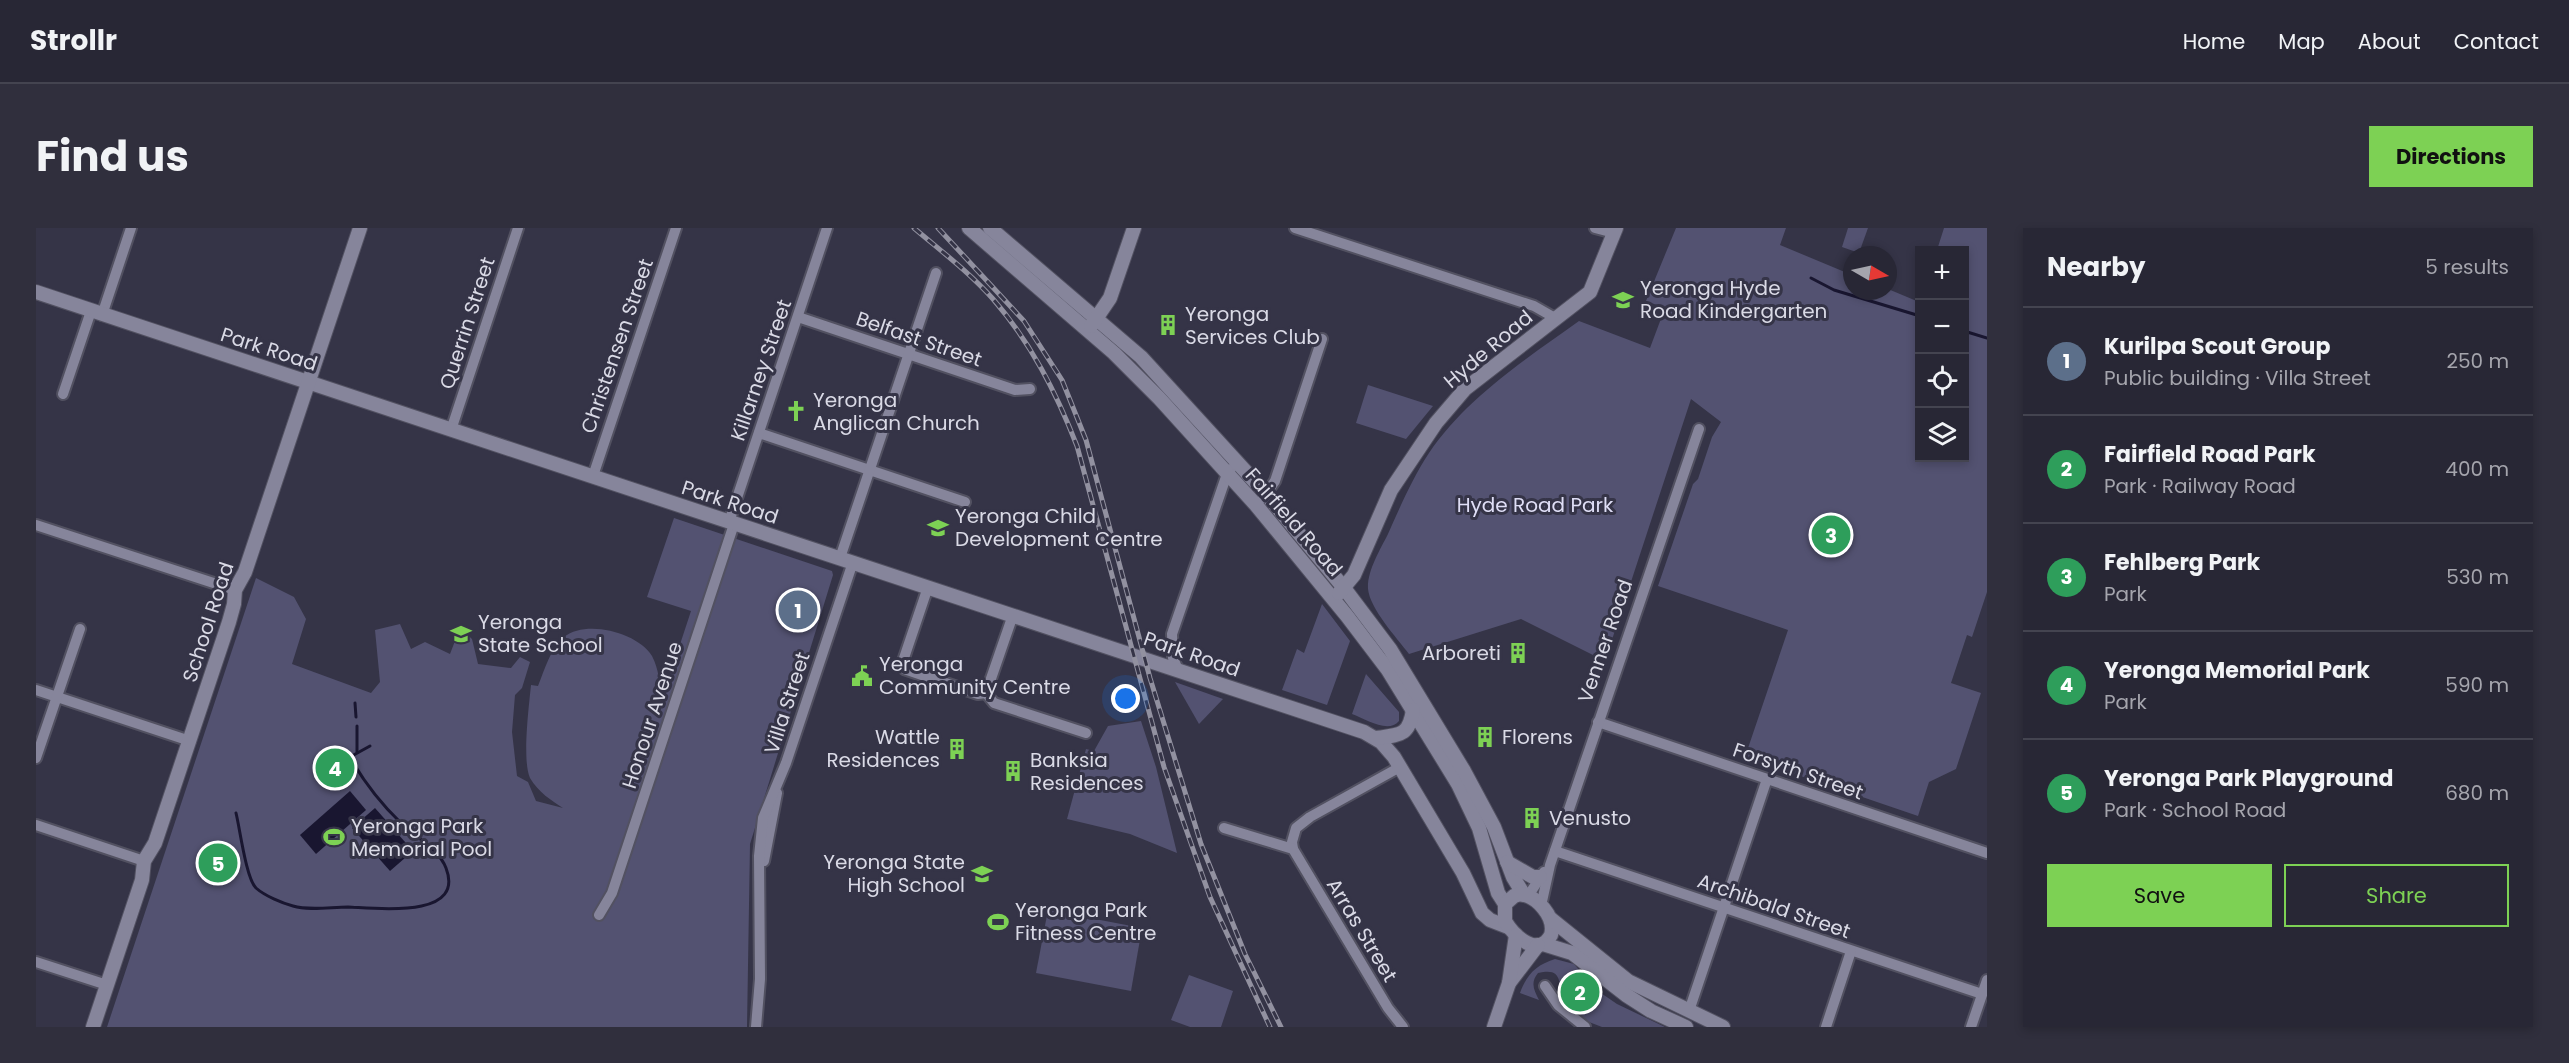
<!DOCTYPE html>
<html lang="en">
<head>
<meta charset="utf-8">
<style>
	body { margin:0; font-family:Poppins,sans-serif; background:#302f3d; color:#f1f3f6 }
	.controls { position:absolute; right:18px; top:18px; display:grid; overflow:hidden; border-radius:0px; box-shadow:0 3px 9px #0003 }
	.controls button { width:54px; height:54px; display:grid; place-items:center; padding:0; border:0; border-bottom:2px solid #444450; background:#282735; color:#f1f3f6; font:30px sans-serif }
	.compass { position:absolute; left:1807px; top:18px; width:54px; height:54px; border-radius:50%; background:#282735; box-shadow:0 3px 9px #0003; rotate:99deg }
	.you { position:absolute; left:1090px; top:471px; width:21px; height:21px; margin:-15px; border:4px solid #fff; border-radius:50%; background:#1a73e8; box-shadow:0 0 0 9px #1a73e833 }
	.badge { display:grid; place-items:center; width:39px; height:39px; border-radius:50%; background:#7dd154; color:#fff; font-size:20px; font-weight:700 }
	.pin { position:absolute; translate:-50% -50%; border:3px solid #fff; box-shadow:0 2px 6px #0006 }
	.list { margin:0; padding:0; list-style:none }
	h2 { display:flex; justify-content:space-between; align-items:center; height:78px; margin:0; padding:0 24px; font-size:26px }
	h2 small { font-size:20px; font-weight:400; color:#a5a5ad }
	.list li { display:grid; grid-template-columns:39px 1fr auto; gap:18px; align-items:center; box-sizing:border-box; height:108px; padding:0 24px; border-top:2px solid #444450 }
	.list b { display:block; font-size:22px; white-space:nowrap }
	.list p { margin:0; font-size:20px; white-space:nowrap; color:#a5a5ad }
	.list em { font-size:20px; font-style:normal; color:#a5a5ad }
	.actions { display:flex; gap:12px; padding:18px 24px }
	.actions a { flex:1; padding:14px 0; border:2px solid #7dd154; border-radius:0px; text-align:center; font-size:21px; color:#7dd154 }
	.actions .main { background:#7dd154; color:#111 }
	.icon { flex:none; width:33px; height:33px; fill:none; stroke:currentColor; stroke-width:2; stroke-linecap:round; stroke-linejoin:round }
	.map { position:relative; flex:none; width:1951px; height:799px; overflow:hidden; border-radius:0px }
	header { display:flex; align-items:center; gap:36px; box-sizing:border-box; height:84px; padding:0 30px; background:#282735; border-bottom:2px solid #444450 }
	header strong { font-size:28px }
	nav { display:flex; gap:33px; margin-inline-start:auto; font-size:21px }
	.intro { display:flex; align-items:center; justify-content:space-between; box-sizing:border-box; height:144px; padding:0 36px }
	h1 { margin:0; font-size:42px }
	.button { padding:15px 27px; border-radius:0px; background:#7dd154; color:#111; font-size:21px; font-weight:700 }
	main { display:flex; gap:36px; padding:0 36px }
	aside { flex:1; background:#282735; border-radius:0px; box-shadow:0 3px 9px #0003 }
	.map>svg:first-child { display:block }
	.green { fill:#535271 }
	.water { fill:#191630 }
	.lines { fill:none; stroke-linecap:round; stroke-linejoin:round }
	.stream { stroke:#191630; stroke-width:3 }
	.street-casing { stroke:#525161; stroke-width:14 }
	.secondary-casing { stroke:#525161; stroke-width:16 }
	.street { stroke:#86859b; stroke-width:10 }
	.secondary { stroke:#86859b; stroke-width:14 }
	.rail-casing { stroke:#9291a0; stroke-width:5 }
	.rail { stroke:#353447; stroke-width:3; stroke-dasharray:9; stroke-linecap:butt }
	.labels { text-anchor:middle; dominant-baseline:central; stroke-width:6; stroke-linejoin:round; paint-order:stroke }
	.poi-label { font-size:20px; fill:#dadae6; stroke:#353447; text-anchor:start }
	.street-label { font-size:20px; fill:#dadae6; stroke:#353447 }
	.park-label { font-size:20px; fill:#dfdef6; stroke:#353447 }
</style>
</head>
<body>
<header>
<strong>Strollr</strong>
<nav><a>Home</a><a>Map</a><a>About</a><a>Contact</a></nav>
</header>
<div class="intro"><h1>Find us</h1><a class="button">Directions</a></div>
<main>
<div class="map">
<svg width="1951" height="799" viewBox="0 0 1951 799">
	<rect width="100%" height="100%" fill="#353447"/>
	<!-- green -->
	<g class="green">
		<path d="M1640,0H1750L1744,17L1816,47V63L1852,61L1883,74L1884,230H1928V22H1901L1908,0H1951V364L1936,409L1931,407L1915,455L1945,465L1920,541L1893,554L1882,588L1709,529L1752,402L1622,358L1657,256L1662,251L1676,209L1685,194L1655,171L1569,433L1485,391L1373,426C1361,410 1334,381 1332,361C1331,343 1344,322 1352,306C1364,279 1377,249 1393,225C1431,169 1490,131 1543,93L1614,120L1629,80L1610,73Z"/>
		<polygon points="1812,0 1832,0 1823,25 1806,19"/>
		<polygon points="1332,157 1397,178 1370,211 1320,195"/>
		<path d="M638,290L796,343L797,347L714,616L711,799H71L220,350L258,369L270,391L256,436L335,465L344,454L339,402L364,396L375,421L389,414L414,426L424,400L436,411L442,436L475,440L484,429L494,434L486,460L479,467L476,504L481,548L492,554L500,573L527,580C516,573 502,564 494,550C486,532 493,478 495,457L502,458C509,441 514,421 528,409C551,391 602,405 616,428C623,441 623,455 627,468L655,383L611,369Z"/>
		<polygon points="1286,376 1314,413 1291,477 1246,462 1261,421 1268,425"/>
		<path d="M1330,446L1363,484V493C1352,506 1330,491 1316,486Z"/>
		<polygon points="1139,454 1187,471 1163,496"/>
		<polygon points="1105,493 1120,539 1141,625 1094,606 1031,591 1050,521 1058,523 1072,498"/>
		<polygon points="1012,682 1106,700 1095,763 1000,745"/>
		<path d="M1519,731L1538,736L1559,761L1581,776L1629,799H1566L1553,794L1527,772C1522,754 1527,739 1502,745C1494,755 1498,762 1503,772L1484,765C1491,746 1500,737 1519,731Z"/>
		<polygon points="1153,747 1197,763 1185,799 1154,799 1135,792"/>
	</g>
	<!-- water -->
	<g class="water">
		<polygon points="314,563 330,582 280,626 264,607"/>
		<polygon points="339,580 377,623 354,643 316,600"/>
	</g>
	<g class="lines">
		<!-- stream -->
		<g class="stream">
			<polyline points="1775,50 1798,62 1884,88"/>
			<polyline points="1928,103 1951,110"/>
			<polyline points="319,475 320,489"/>
			<polyline points="321,498 321,524"/>
			<polyline points="314,529 334,518"/>
			<path d="M200,585C204,601 210,650 220,660C229,668 246,675 257,678C273,683 295,679 312,679C338,680 430,692 410,640C403,621 379,609 365,595C344,575 326,551 312,526"/>
		</g>
		<defs>
			<g id="street">
				<polyline points="1259,0 1498,78 1519,90"/>
				<polyline points="1559,0 1578,5"/>
				<polyline points="66,87 95,0"/>
				<polyline points="762,89 979,162 994,161"/>
				<polyline points="27,166 55,83"/>
				<polyline points="415,202 482,0"/>
				<polyline points="723,205 929,274"/>
				<polyline points="557,248 640,0"/>
				<polyline points="1227,270 1239,253 1286,111"/>
				<polyline points="693,294 791,0"/>
				<polyline points="0,297 199,362"/>
				<polyline points="804,330 900,45"/>
				<polyline points="892,359 867,433 868,441 942,466 950,465"/>
				<polyline points="1142,442 1137,430 1136,406 1191,246 1195,241"/>
				<polyline points="0,462 154,513"/>
				<polyline points="950,465 958,475 1050,505"/>
				<polyline points="950,465 977,387"/>
				<polyline points="1562,494 1951,625"/>
				<polyline points="0,530 44,401"/>
				<polyline points="1364,539 1274,589 1260,600 1256,614 1257,621 1352,780 1367,799"/>
				<polyline points="0,597 108,633"/>
				<polyline points="1188,600 1257,621"/>
				<polyline points="1519,623 1946,766"/>
				<polyline points="728,633 741,565"/>
				<polyline points="1492,668 1508,644"/>
				<polyline points="1505,678 1514,637 1663,201"/>
				<polyline points="563,687 576,665 698,296"/>
				<polyline points="0,734 71,757"/>
				<polyline points="1509,758 1522,777 1549,799"/>
				<polyline points="1653,783 1731,551"/>
				<polyline points="720,799 724,751 723,628 727,590 750,535 817,334"/>
				<polyline points="1790,799 1815,723"/>
				<polyline points="1935,799 1951,752"/>
			</g>
			<g id="secondary">
				<polyline points="933,0 1078,125 1123,170 1220,277 1311,388 1352,442 1422,556 1443,600 1462,665 1469,676"/>
				<polyline points="954,0 1105,129 1231,267 1308,360 1354,421 1428,543 1458,599 1477,649 1488,667"/>
				<polyline points="0,64 1328,504 1345,514 1358,529 1427,645 1446,685 1454,692 1472,699"/>
				<polyline points="1055,98 1074,70 1098,0"/>
				<polyline points="1303,365 1318,347 1355,262 1400,195 1429,161 1554,64 1580,0"/>
				<path d="M1340,510C1364,507 1373,508 1377,482"/>
				<polyline points="1471,634 1497,649 1504,649"/>
				<path d="M1484,666C1501,668 1520,689 1515,707C1502,731 1478,708 1469,693V676L1478,668Z"/>
				<polyline points="1515,691 1592,753 1687,799"/>
				<polyline points="1507,716 1536,725 1590,767 1615,783 1650,799"/>
				<polyline points="1473,755 1502,717"/>
				<polyline points="57,799 106,652 108,633 119,615 193,394 198,376 199,362 209,344 324,0"/>
				<polyline points="1458,799 1473,755 1480,707"/>
			</g>
		</defs>
		<!-- street casing -->
		<use href="#street" class="street-casing"/>
		<!-- secondary casing -->
		<use href="#secondary" class="secondary-casing"/>
		<!-- street -->
		<use href="#street" class="street"/>
		<!-- secondary -->
		<use href="#secondary" class="secondary"/>
		<defs>
			<g id="rail">
				<path d="M878,0C905,23 933,44 957,71C995,115 1020,164 1041,218L1128,539L1174,669L1234,799"/>
				<polyline points="902,0 988,93 1026,152 1050,212 1114,450 1165,616 1209,726 1245,799"/>
			</g>
		</defs>
		<!-- rail casing -->
		<use href="#rail" class="rail-casing"/>
		<!-- rail -->
		<use href="#rail" class="rail"/>
	</g>
	<!-- icons -->
	<defs>
		<symbol id="school-bare" viewBox="-9 -9 18 18"><path d="M0-5L7-2L0 1L-7-2ZM-4 1L0 2.5L4 1V4Q0 6-4 4Z" fill="#7dd154" stroke="#353447" stroke-width="2.5" paint-order="stroke"/></symbol>
		<symbol id="building-bare" viewBox="-9 -9 18 18"><path d="M-4-6H4V6H1V3H-1V6H-4ZM-2.5-4.3h1.7v1.8h-1.7ZM.8-4.3h1.7v1.8H.8ZM-2.5-1h1.7V.8h-1.7ZM.8-1h1.7V.8H.8Z" fill="#7dd154" stroke="#353447" stroke-width="2.5" paint-order="stroke"/></symbol>
		<symbol id="church-bare" viewBox="-9 -9 18 18"><path d="M-1.2-6h2.4v3.5h3.3v2.4h-3.3V6h-2.4V-.1h-3.3v-2.4h3.3Z" fill="#7dd154" stroke="#353447" stroke-width="2.5" paint-order="stroke"/></symbol>
		<symbol id="civic-bare" viewBox="-9 -9 18 18"><path d="M-.6-6.5H3V-4.5H.6V-3L4-1V1h2V6H-6V1h2V-1L-.6-3ZM-1.2 2.5V6h2.4V2.5Z" fill="#7dd154" stroke="#353447" stroke-width="2.5" paint-order="stroke"/></symbol>
		<symbol id="stadium-bare" viewBox="-9 -9 18 18"><path d="M0-5a6.5 5 0 1 0 0 10a6.5 5 0 1 0 0-10ZM-3.5-1.8h7v3.6h-7Z" fill="#7dd154" stroke="#353447" stroke-width="2.5" paint-order="stroke"/></symbol>
	</defs>
	<g fill-rule="evenodd">
		<use href="#school-bare" x="1572" y="57" width="30" height="30"/>
		<use href="#building-bare" x="1117" y="82" width="30" height="30"/>
		<use href="#church-bare" x="745" y="168" width="30" height="30"/>
		<use href="#school-bare" x="887" y="285" width="30" height="30"/>
		<use href="#school-bare" x="410" y="391" width="30" height="30"/>
		<use href="#building-bare" x="1467" y="410" width="30" height="30"/>
		<use href="#civic-bare" x="811" y="433" width="30" height="30"/>
		<use href="#building-bare" x="1434" y="494" width="30" height="30"/>
		<use href="#building-bare" x="906" y="506" width="30" height="30"/>
		<use href="#building-bare" x="962" y="528" width="30" height="30"/>
		<use href="#building-bare" x="1481" y="575" width="30" height="30"/>
		<use href="#stadium-bare" x="283" y="594" width="30" height="30"/>
		<use href="#school-bare" x="931" y="631" width="30" height="30"/>
		<use href="#stadium-bare" x="947" y="679" width="30" height="30"/>
	</g>
	<g class="labels">
		<!-- poi labels -->
		<g class="poi-label">
			<text x="1604" y="60">Yeronga Hyde<tspan x="1604" dy="23">Road Kindergarten</tspan></text>
			<text x="1149" y="86">Yeronga<tspan x="1149" dy="23">Services Club</tspan></text>
			<text x="777" y="172">Yeronga<tspan x="777" dy="23">Anglican Church</tspan></text>
			<text x="919" y="288">Yeronga Child<tspan x="919" dy="23">Development Centre</tspan></text>
			<text x="442" y="394">Yeronga<tspan x="442" dy="23">State School</tspan></text>
			<text x="1465" y="425" text-anchor="end">Arboreti</text>
			<text x="843" y="436">Yeronga<tspan x="843" dy="23">Community Centre</tspan></text>
			<text x="904" y="509" text-anchor="end">Wattle<tspan x="904" dy="23">Residences</tspan></text>
			<text x="1466" y="509">Florens</text>
			<text x="994" y="532">Banksia<tspan x="994" dy="23">Residences</tspan></text>
			<text x="1513" y="590">Venusto</text>
			<text x="315" y="598">Yeronga Park<tspan x="315" dy="23">Memorial Pool</tspan></text>
			<text x="929" y="634" text-anchor="end">Yeronga State<tspan x="929" dy="23">High School</tspan></text>
			<text x="979" y="682">Yeronga Park<tspan x="979" dy="23">Fitness Centre</tspan></text>
		</g>
		<!-- street labels -->
		<g class="street-label">
			<text transform="translate(431 95) rotate(-72)">Querrin Street</text>
			<text transform="translate(883 111) rotate(19)">Belfast Street</text>
			<text transform="translate(581 118) rotate(-71)">Christensen Street</text>
			<text transform="translate(233 121) rotate(18)">Park Road</text>
			<text transform="translate(1452 121) rotate(-40)">Hyde Road</text>
			<text transform="translate(725 142) rotate(-71)">Killarney Street</text>
			<text transform="translate(694 274) rotate(18)">Park Road</text>
			<text transform="translate(1258 294) rotate(49)">Fairfield Road</text>
			<text transform="translate(172 394) rotate(-72)">School Road</text>
			<text transform="translate(1569 413) rotate(-71)">Venner Road</text>
			<text transform="translate(1156 426) rotate(19)">Park Road</text>
			<text transform="translate(751 475) rotate(-72)">Villa Street</text>
			<text transform="translate(616 487) rotate(-72)">Honour Avenue</text>
			<text transform="translate(1762 543) rotate(19)">Forsyth Street</text>
			<text transform="translate(1738 678) rotate(19)">Archibald Street</text>
			<text transform="translate(1326 702) rotate(59)">Arras Street</text>
		</g>
		<!-- park labels -->
		<g class="park-label">
			<text x="1499" y="277">Hyde Road Park</text>
		</g>
	</g>
</svg>
<div class="controls">
<button>+</button>
<button>−</button>
<button><svg class="icon" aria-label="locate" viewBox="0 0 24 24"><circle cx="12" cy="12" r="6"/><path d="M12 2v4M12 18v4M2 12h4M18 12h4"/></svg></button>
<button><svg class="icon" aria-label="layers" viewBox="0 0 24 24"><path d="M12 4l9 5-9 5-9-5zM3 14l9 5 9-5"/></svg></button>
</div>
<svg class="compass" viewBox="-18 -18 36 36"><path d="M0-13l5 13h-10z" fill="#e53935"/><path d="M0 13l5-13h-10z" fill="#a5a5ad"/></svg>
<div class="you"></div>
<div class="pin badge" style="left:762px;top:382px;background:#5c6f8a">1</div>
<div class="pin badge" style="left:1544px;top:764px;background:#2e9e5b">2</div>
<div class="pin badge" style="left:1795px;top:307px;background:#2e9e5b">3</div>
<div class="pin badge" style="left:299px;top:540px;background:#2e9e5b">4</div>
<div class="pin badge" style="left:182px;top:635px;background:#2e9e5b">5</div>
</div>
<aside>
<h2>Nearby<small>5 results</small></h2>
<ul class="list">
<li><span class="badge" style="background:#5c6f8a">1</span><div><b>Kurilpa Scout Group</b><p>Public building · Villa Street</p></div><em>250 m</em></li>
<li><span class="badge" style="background:#2e9e5b">2</span><div><b>Fairfield Road Park</b><p>Park · Railway Road</p></div><em>400 m</em></li>
<li><span class="badge" style="background:#2e9e5b">3</span><div><b>Fehlberg Park</b><p>Park</p></div><em>530 m</em></li>
<li><span class="badge" style="background:#2e9e5b">4</span><div><b>Yeronga Memorial Park</b><p>Park</p></div><em>590 m</em></li>
<li><span class="badge" style="background:#2e9e5b">5</span><div><b>Yeronga Park Playground</b><p>Park · School Road</p></div><em>680 m</em></li>
</ul>
<div class="actions"><a class="main">Save</a><a>Share</a></div>
</aside>
</main>
</body>
</html>
